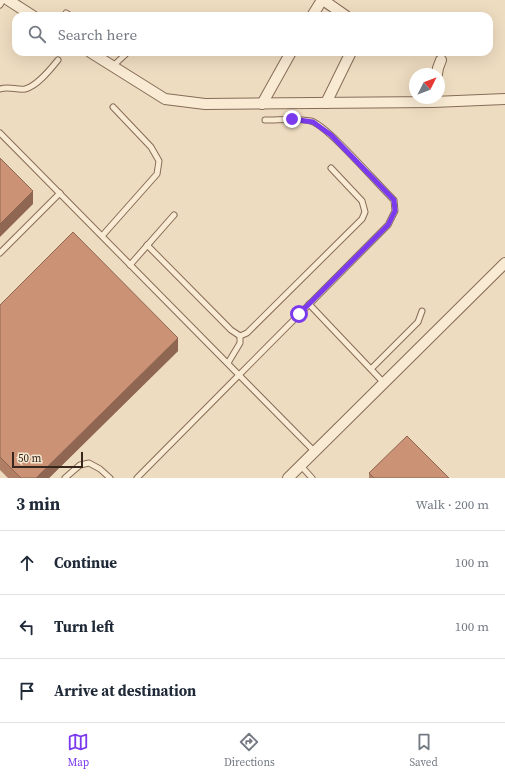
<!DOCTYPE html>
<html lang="en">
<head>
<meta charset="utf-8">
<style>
	body { margin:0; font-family:"Source Serif 4",serif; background:#f6f6f7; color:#1f2937 }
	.compass { position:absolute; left:409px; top:68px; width:36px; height:36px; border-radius:50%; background:#fff; box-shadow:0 4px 16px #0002; rotate:48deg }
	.scale { position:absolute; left:12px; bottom:10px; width:71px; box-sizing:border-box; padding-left:4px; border:2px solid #36261c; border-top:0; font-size:11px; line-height:14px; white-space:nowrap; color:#36261c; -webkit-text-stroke:3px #f5e7cf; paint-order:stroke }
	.stop { position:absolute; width:12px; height:12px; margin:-9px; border:3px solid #7c3aed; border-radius:50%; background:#fff }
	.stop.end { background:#7c3aed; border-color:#fff; box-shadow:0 1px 4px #0008 }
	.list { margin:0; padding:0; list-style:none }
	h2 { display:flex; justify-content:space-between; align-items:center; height:52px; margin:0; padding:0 16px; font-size:17px }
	h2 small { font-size:13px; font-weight:400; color:#747a83 }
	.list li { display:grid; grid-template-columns:26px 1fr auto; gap:12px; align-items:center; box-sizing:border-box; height:64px; padding:0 16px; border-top:1px solid #e0e1e3 }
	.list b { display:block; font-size:15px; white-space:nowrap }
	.list em { font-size:13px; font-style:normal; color:#747a83 }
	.icon { flex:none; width:22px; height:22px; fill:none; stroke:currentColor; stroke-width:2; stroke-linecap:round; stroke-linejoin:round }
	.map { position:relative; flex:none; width:505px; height:478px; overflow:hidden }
	.search { position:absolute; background:#fff; box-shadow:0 4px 16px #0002; left:12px; right:12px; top:12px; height:44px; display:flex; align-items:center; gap:10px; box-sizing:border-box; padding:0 14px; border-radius:12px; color:#747a83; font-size:15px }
	.sheet { height:244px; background:#fff }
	nav { display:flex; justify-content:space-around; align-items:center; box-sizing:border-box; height:56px; border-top:1px solid #e0e1e3; background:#fff; font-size:11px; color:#747a83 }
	nav a { display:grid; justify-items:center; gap:2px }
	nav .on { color:#7c3aed }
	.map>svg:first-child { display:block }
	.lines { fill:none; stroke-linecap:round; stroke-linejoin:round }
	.lane-casing { stroke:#866c58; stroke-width:7 }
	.street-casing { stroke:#866c58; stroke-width:12 }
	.lane { stroke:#f9ead3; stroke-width:5 }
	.street { stroke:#f9ead3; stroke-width:10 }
	.wall { fill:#af7e65 }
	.shaded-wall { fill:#8f6652 }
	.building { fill:#cc9275; stroke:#8f6652 }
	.route { stroke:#7c3aed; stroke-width:5 }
</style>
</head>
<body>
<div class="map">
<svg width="505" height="478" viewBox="0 0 505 478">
	<rect width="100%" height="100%" fill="#eedcc0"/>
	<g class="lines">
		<defs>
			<g id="lane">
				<polyline points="0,5 3,0"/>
				<polyline points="66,13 71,16"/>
				<polyline points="113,66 128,52"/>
				<path d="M0,89C9,86 16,90 25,89C37,86 50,70 58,60"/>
				<path d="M0,133L239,375L388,225L395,211L394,200C379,186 327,125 311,121C296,118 280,120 265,120"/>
				<polyline points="102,236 157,174 159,161 151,147 113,107"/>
				<polyline points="147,245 231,330 240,336 247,333 362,219 365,212 362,201 331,168"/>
				<polyline points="0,253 60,193"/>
				<polyline points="130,265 174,215"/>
				<polyline points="309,304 384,383"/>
				<polyline points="228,363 240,343 240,336"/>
				<polyline points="371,369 418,322 422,311"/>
				<polyline points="301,466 312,478"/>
				<polyline points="65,478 80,465 89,463 100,469 110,478"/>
				<polyline points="137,478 239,375 315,452"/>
			</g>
			<g id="street">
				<polyline points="8,0 33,16"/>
				<polyline points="323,0 346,16"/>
				<polyline points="312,16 322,0"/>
				<polyline points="90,52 165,99 205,104 433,102 505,99"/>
				<polyline points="437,74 438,68 441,60"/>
				<polyline points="326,103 351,52"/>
				<polyline points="262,104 291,52"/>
				<polyline points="288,478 505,263"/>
			</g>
		</defs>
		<!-- lane casing -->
		<use href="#lane" class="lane-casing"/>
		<!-- street casing -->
		<use href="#street" class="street-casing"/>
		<!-- lane -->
		<use href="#lane" class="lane"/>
		<!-- street -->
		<use href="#street" class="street"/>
	</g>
	<!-- wall -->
	<g class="wall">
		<polygon points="0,305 178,351 49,478 8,478 0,470"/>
		<polygon points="369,473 449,478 369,478"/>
	</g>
	<!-- shaded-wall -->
	<g class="shaded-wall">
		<polygon points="33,191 33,204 0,237 0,224"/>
		<polygon points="178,338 178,351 49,478 36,478"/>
	</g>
	<!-- building -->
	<g class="building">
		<polygon points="0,158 33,191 0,224"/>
		<polygon points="73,232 178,338 36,478 21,478 0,457 0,305"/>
		<polygon points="407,436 449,478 374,478 369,473"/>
	</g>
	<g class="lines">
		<!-- route -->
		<polyline class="route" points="292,119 313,122 331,135 394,200 395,211 388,225 299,314"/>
	</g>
</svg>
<svg class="compass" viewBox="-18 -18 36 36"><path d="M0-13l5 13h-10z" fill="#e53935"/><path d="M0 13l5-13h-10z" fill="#747a83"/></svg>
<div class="scale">50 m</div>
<div class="stop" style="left:299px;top:314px"></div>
<div class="stop end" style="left:292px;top:119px"></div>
<div class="search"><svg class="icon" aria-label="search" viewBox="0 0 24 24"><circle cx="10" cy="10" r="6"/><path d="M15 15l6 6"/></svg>Search here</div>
</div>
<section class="sheet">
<h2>3 min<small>Walk · 200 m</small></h2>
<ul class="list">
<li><svg class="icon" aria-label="ahead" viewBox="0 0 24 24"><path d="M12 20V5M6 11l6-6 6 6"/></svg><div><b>Continue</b></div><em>100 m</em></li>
<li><svg class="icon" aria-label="left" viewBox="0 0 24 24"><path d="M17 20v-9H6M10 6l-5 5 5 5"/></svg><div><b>Turn left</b></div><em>100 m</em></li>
<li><svg class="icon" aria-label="arrive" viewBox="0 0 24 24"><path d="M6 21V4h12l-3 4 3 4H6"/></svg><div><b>Arrive at destination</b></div></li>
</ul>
</section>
<nav>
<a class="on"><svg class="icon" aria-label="map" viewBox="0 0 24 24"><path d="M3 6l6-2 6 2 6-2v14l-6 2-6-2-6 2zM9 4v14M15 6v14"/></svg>Map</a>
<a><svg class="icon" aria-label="directions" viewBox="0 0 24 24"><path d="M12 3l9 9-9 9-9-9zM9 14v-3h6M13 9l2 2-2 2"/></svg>Directions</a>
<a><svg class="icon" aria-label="saved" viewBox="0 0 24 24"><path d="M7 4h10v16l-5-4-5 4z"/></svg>Saved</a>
</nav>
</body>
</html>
